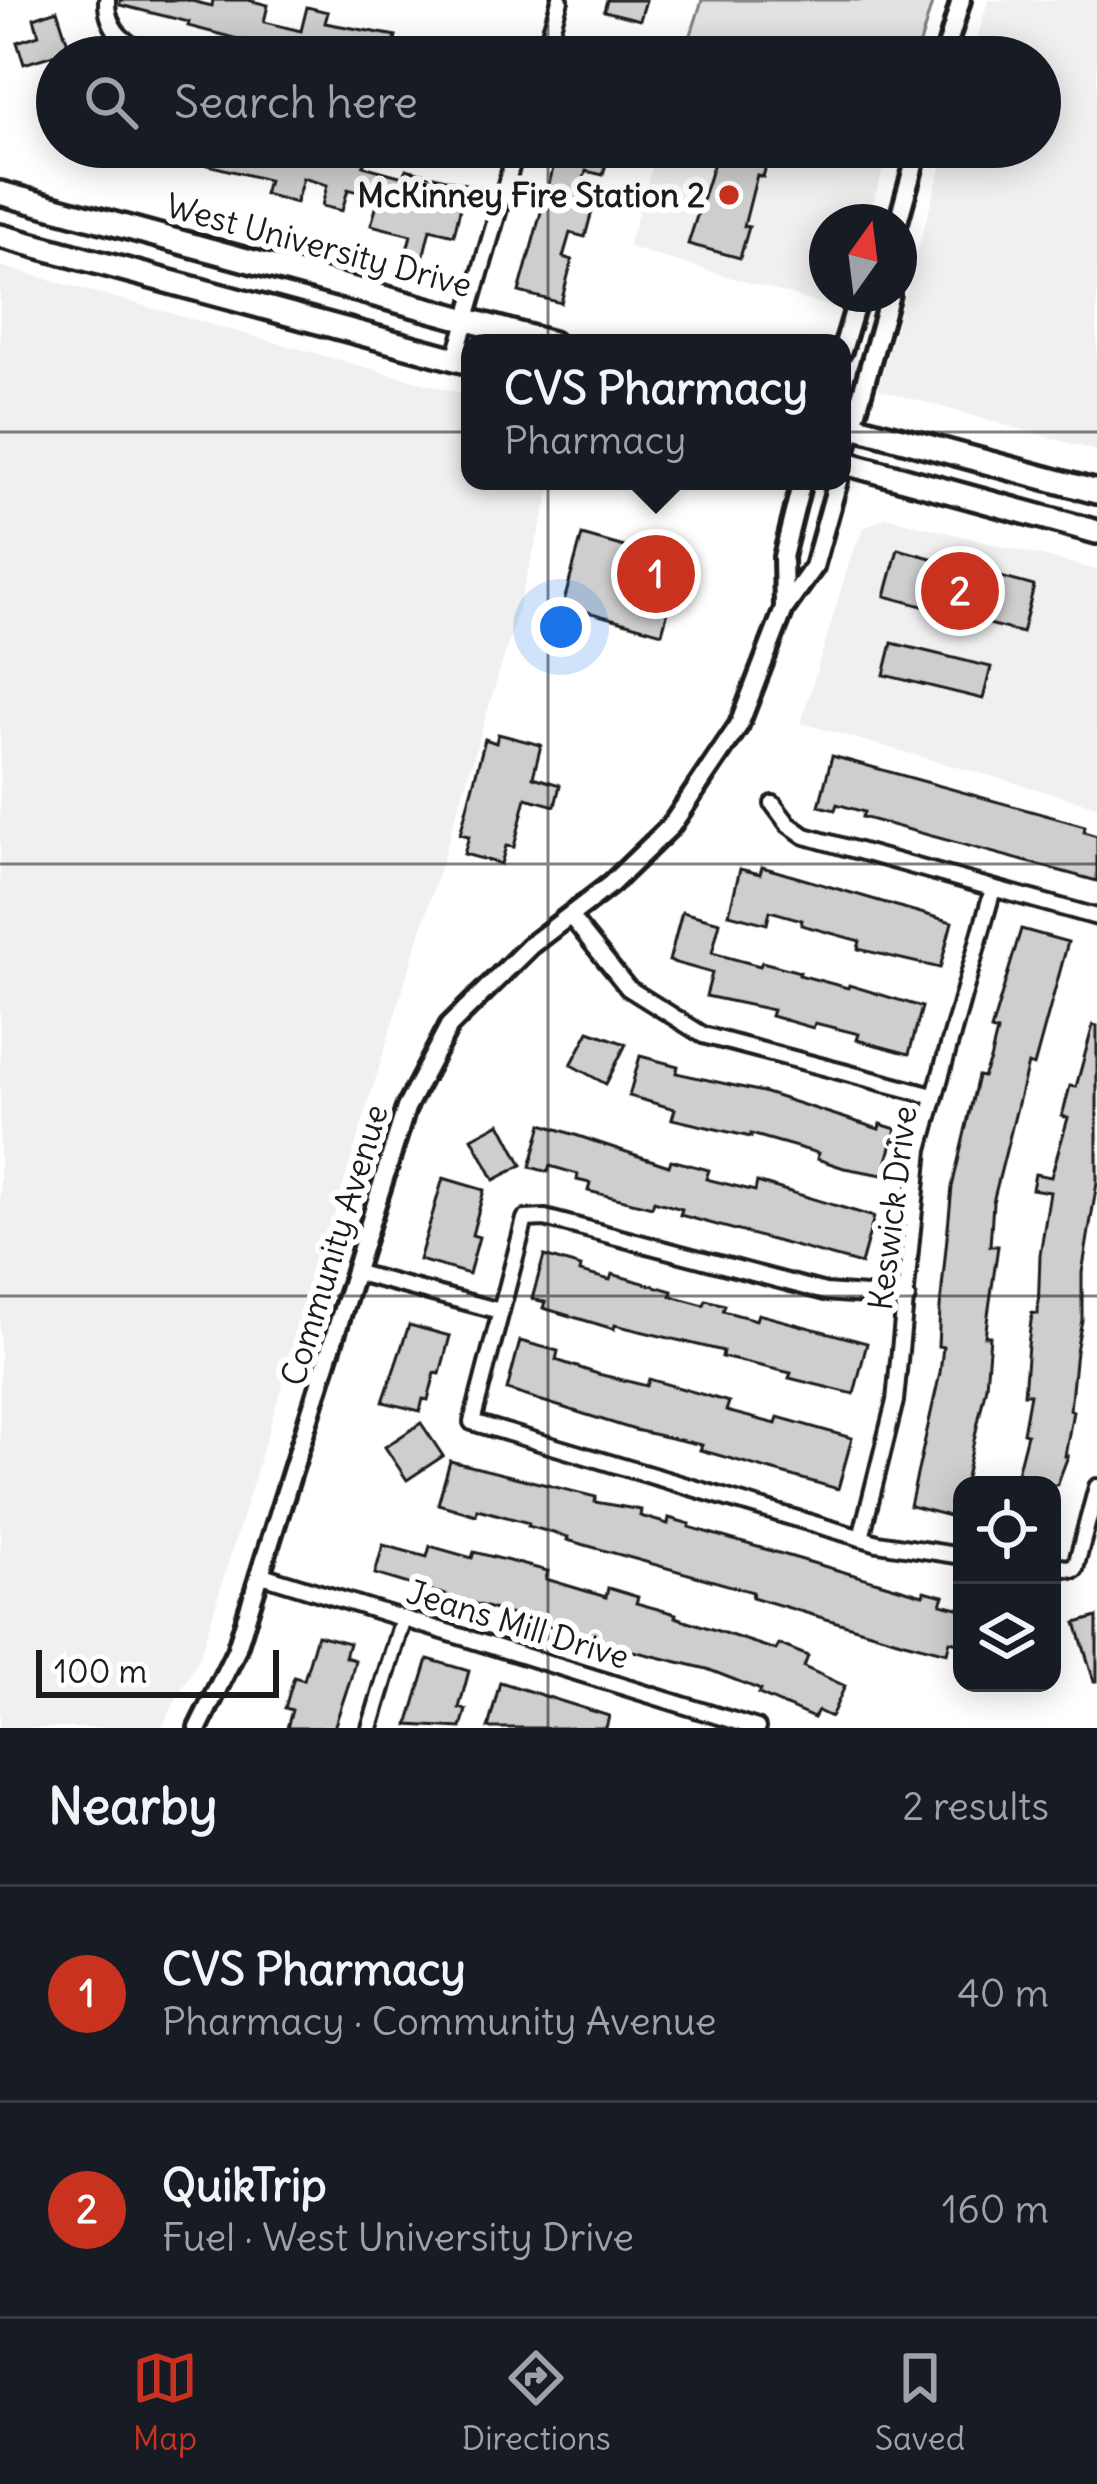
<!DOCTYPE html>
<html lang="en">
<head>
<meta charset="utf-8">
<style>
	body { margin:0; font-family:Delius,sans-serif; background:#242831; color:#f1f3f6 }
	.controls { position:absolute; right:36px; bottom:36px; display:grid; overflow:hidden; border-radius:24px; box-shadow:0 6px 30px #0003 }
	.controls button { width:108px; height:108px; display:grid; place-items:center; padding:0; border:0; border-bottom:3px solid #363941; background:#171b24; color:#f1f3f6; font:60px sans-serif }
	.compass { position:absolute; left:809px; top:204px; width:108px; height:108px; border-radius:50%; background:#171b24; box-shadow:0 6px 30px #0003; rotate:14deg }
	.scale { position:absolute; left:36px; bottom:30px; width:243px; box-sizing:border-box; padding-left:12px; border:6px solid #1c1c1c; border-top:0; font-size:33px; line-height:42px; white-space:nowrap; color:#1c1c1c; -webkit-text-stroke:9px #fff; paint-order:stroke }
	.you { position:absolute; left:561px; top:627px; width:42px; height:42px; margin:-30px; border:9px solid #fff; border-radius:50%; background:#1a73e8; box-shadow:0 0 0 18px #1a73e833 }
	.badge { display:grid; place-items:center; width:78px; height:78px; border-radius:50%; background:#c8321e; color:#fff; font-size:39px; font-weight:700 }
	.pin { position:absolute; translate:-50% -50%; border:6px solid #fff; box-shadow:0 3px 12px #0006 }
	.popup { position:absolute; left:461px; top:334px; width:390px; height:156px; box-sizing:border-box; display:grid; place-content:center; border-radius:24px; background:#171b24; filter:drop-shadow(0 3px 9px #0005); font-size:39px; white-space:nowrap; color:#9ea1a6 }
	.popup b { font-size:45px; color:#f1f3f6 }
	.popup::after { content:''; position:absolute; left:50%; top:100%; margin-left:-24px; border:24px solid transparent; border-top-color:#171b24 }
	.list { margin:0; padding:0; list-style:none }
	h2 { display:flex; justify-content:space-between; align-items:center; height:156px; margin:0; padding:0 48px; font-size:51px }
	h2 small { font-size:39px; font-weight:400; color:#9ea1a6 }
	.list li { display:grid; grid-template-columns:78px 1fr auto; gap:36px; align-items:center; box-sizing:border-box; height:216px; padding:0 48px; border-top:3px solid #363941 }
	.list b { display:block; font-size:45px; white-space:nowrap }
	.list p { margin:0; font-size:39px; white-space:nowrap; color:#9ea1a6 }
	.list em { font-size:39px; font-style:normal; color:#9ea1a6 }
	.icon { flex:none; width:66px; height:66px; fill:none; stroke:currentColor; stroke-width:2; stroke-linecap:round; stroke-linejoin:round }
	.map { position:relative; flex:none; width:1097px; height:1728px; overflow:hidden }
	.search { position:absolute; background:#171b24; box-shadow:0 6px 30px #0003; left:36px; right:36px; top:36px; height:132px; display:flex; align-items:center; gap:30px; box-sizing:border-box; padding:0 42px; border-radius:66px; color:#9ea1a6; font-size:45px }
	.sheet { height:588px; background:#171b24 }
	nav { display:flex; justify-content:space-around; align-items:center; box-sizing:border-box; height:168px; border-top:3px solid #363941; background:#171b24; font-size:33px; color:#9ea1a6 }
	nav a { display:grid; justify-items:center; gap:6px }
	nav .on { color:#c8321e }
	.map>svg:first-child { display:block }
	.built { fill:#f0f0f0 }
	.green { fill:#e2e2e2; stroke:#7f7f7f; stroke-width:3 }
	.building { fill:#cecece; stroke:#1c1c1c; stroke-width:3 }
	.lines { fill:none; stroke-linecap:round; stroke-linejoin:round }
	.minor-casing { stroke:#1c1c1c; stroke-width:22 }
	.tertiary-casing { stroke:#1c1c1c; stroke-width:26 }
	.trunk-casing { stroke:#1c1c1c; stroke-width:30 }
	.minor { stroke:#fff; stroke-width:14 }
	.tertiary { stroke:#fff; stroke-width:16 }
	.trunk { stroke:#fff; stroke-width:21 }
	.grid { fill:none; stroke:#1c1c1c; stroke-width:3; stroke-opacity:0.55 }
	.poi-dot { fill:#c8321e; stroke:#fff; stroke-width:4.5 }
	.labels { text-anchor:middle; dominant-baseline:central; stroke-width:12; stroke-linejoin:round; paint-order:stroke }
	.poi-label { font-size:33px; font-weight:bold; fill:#1c1c1c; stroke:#fff; text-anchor:end }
	.street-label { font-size:33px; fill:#1c1c1c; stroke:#fff }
</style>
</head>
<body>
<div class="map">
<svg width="1097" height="1728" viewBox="0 0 1097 1728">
	<rect width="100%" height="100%" fill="#fff"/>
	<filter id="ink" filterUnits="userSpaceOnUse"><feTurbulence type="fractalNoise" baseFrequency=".00833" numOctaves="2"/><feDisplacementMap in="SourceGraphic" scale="24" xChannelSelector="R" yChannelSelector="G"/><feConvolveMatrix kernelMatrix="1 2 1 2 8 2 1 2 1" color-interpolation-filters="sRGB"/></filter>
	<g filter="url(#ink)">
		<!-- built -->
		<g class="built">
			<polygon points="988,0 1097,0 1097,451 878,389 947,147 1040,147 1040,57 972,57"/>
			<polygon points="690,38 755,57 685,57"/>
			<polygon points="658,147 890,147 867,222 827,222 827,294 846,294 841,310 628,247"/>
			<polygon points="0,266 470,396 470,481 553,481 508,644 200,1656 161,1728 0,1728"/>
			<polygon points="886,517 1097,570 1097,806 801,723 852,553 864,528"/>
		</g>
		<!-- green -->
		<polygon class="green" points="702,0 933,0 916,57 755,57 690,38"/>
		<!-- building -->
		<g class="building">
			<polygon points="120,0 187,0 212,6 213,0 248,0 268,5 264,22 301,31 307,7 328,12 325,23 396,36 390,57 308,57 188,26 189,22 120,5"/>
			<polygon points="607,0 646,0 640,20 604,11"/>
			<polygon points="57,10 70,50 24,64 17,42 39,35 34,18"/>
			<polygon points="592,34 629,44 626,57 586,57"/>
			<polygon points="153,147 324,147 366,158 363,166 403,177 406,169 466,184 454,235 430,229 423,258 406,254 411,235 371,225 379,198 348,189 342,211 322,206 327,185 303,178 296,203 264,194 268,180 152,151"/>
			<polygon points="559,147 585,147 609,153 603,175 586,171 577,207 592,211 585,237 570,233 563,257 572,260 561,303 519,292"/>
			<polygon points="719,147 771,147 763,177 757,175 744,226 749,227 740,258 688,244"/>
			<polygon points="582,535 681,563 662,633 563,605"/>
			<polygon points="898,549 1034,586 1022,633 885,596"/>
			<polygon points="892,643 991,667 983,699 884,675"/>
			<polygon points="498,734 541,745 533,777 560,785 555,806 526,798 514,847 506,846 501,864 464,854 469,836 460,834 485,739 496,743"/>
			<polygon points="832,756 1085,826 1084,832 1097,836 1097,881 862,817 864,812 837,804 835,810 819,806"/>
			<polygon points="762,867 952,922 940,968 858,949 860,941 801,925 802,920 770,911 767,924 729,914 740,869 760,874"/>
			<polygon points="682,912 720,922 712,953 760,966 762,962 800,972 799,975 848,988 849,985 922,1007 909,1054 857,1040 859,1034 815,1023 813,1028 771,1016 773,1010 706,996 712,973 669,961"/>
			<polygon points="1021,929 1068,942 1034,1066 1028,1064 993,1202 990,1246 998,1246 985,1336 990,1336 986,1386 957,1518 910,1506 940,1373 943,1347 938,1346 940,1308 952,1187 978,1076 983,1077 990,1060 997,1032 991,1030"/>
			<polygon points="1093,1025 1097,1026 1097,1183 1082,1273 1082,1320 1076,1351 1070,1410 1073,1411 1065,1456 1068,1456 1057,1485 1014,1485 1027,1434 1023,1433 1030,1394 1024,1394 1028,1345 1032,1313 1038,1314 1040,1255 1050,1192 1032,1189 1035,1174 1051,1177 1068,1118 1062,1116 1070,1086 1076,1087"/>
			<polygon points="589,1031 626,1044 606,1084 571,1065"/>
			<polygon points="640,1056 678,1066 676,1073 763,1092 879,1129 880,1124 896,1129 883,1175 844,1168 817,1159 818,1153 751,1134 751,1137 672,1119 675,1109 629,1096"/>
			<polygon points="500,1123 522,1165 494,1180 472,1138"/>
			<polygon points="542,1124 669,1166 671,1160 709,1170 706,1179 755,1191 757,1182 874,1217 861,1264 680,1215 682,1209 654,1201 652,1207 588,1191 590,1183 577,1180 578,1174 550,1166 548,1172 530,1167"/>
			<polygon points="443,1178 484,1190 472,1235 479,1237 469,1274 419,1260"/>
			<polygon points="544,1256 581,1267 580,1272 610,1280 612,1274 672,1291 671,1296 704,1305 706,1300 725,1305 723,1311 756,1320 758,1314 867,1343 854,1394 789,1378 791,1373 722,1357 723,1351 615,1325 614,1329 543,1308 545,1302 532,1299"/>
			<polygon points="409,1325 450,1336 440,1374 435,1373 428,1400 423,1399 420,1411 383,1402"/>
			<polygon points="520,1341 558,1351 556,1360 598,1374 647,1386 649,1379 729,1402 726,1411 776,1424 778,1417 852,1438 838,1489 700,1450 702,1445 635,1430 507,1390"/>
			<polygon points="421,1423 443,1456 407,1480 385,1447"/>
			<polygon points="450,1461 596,1497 595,1502 641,1510 640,1516 668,1524 669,1518 690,1524 689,1527 923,1595 924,1591 944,1596 941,1604 962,1609 962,1644 950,1641 947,1653 904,1642 752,1597 753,1592 567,1540 568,1537 528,1526 529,1523 477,1509 476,1515 438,1504"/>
			<polygon points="383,1545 427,1557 430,1546 472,1558 474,1552 548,1571 546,1579 606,1597 608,1588 638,1597 636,1603 676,1614 675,1617 776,1650 779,1644 808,1656 804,1667 845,1686 831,1717 818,1711 814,1718 759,1694 761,1690 707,1669 633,1651 375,1574"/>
			<polygon points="1097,1617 1097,1681 1094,1681 1076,1623"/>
			<polygon points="317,1635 349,1643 345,1657 355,1660 351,1677 334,1728 287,1728 292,1710 285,1708 294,1677 304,1680"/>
			<polygon points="428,1659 469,1671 459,1708 466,1710 461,1728 408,1725"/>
			<polygon points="500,1682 609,1716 606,1728 488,1728"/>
		</g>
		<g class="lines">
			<defs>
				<g id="minor">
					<path d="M107,0C106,32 129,47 157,57"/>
					<polyline points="543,57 560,0"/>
					<polyline points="475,147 514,158"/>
					<polyline points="455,359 517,147"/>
					<polyline points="773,804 788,824 805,836 1097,917"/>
					<polyline points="570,916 628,988 703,1035 933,1096"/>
					<polyline points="357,1273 500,1311"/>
					<polyline points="907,1298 825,1292 545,1218 525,1219 472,1422 878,1543 962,1556"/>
					<polyline points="861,1538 895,1401 920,1149 993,889"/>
					<polyline points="1052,1566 1075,1569 1097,1487"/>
					<polyline points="262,1575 757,1728"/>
					<polyline points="370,1728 403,1618"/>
				</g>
				<g id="tertiary">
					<polyline points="944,57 961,0"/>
					<polyline points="898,222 919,147"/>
					<polyline points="899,251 899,265"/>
					<polyline points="842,351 859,294"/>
					<polyline points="842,464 890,294"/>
					<polyline points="784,608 783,557 802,481"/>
					<polyline points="198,1728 236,1651 406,1108 449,1026 530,946 611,884 671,826 739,725 784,609 814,567 838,481"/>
				</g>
				<g id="trunk">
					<polyline points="0,193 552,343"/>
					<polyline points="0,236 470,363"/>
					<polyline points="842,423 1097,492"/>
					<polyline points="842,462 1097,532"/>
				</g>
			</defs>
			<!-- minor casing -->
			<use href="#minor" class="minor-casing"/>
			<!-- tertiary casing -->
			<use href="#tertiary" class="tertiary-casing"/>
			<!-- trunk casing -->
			<use href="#trunk" class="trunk-casing"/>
			<!-- minor -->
			<use href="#minor" class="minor"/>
			<!-- tertiary -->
			<use href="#tertiary" class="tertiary"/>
			<!-- trunk -->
			<use href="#trunk" class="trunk"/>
		</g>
	</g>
	<!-- grid -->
	<path class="grid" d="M548,0V57M548,147V1728M0,432H1097M0,864H1097M0,1296H1097"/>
	<!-- markers -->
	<circle class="poi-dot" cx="729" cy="195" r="12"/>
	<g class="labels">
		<!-- poi labels -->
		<g class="poi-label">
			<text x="705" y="195">McKinney Fire Station 2</text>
		</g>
		<!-- street labels -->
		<g class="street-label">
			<text transform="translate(319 245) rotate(15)">West University Drive</text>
			<text transform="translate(892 1208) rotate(-83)">Keswick Drive</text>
			<text transform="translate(334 1245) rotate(-73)">Community Avenue</text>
			<text transform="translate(518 1624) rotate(17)">Jeans Mill Drive</text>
		</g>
	</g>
</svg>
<div class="controls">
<button><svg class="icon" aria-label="locate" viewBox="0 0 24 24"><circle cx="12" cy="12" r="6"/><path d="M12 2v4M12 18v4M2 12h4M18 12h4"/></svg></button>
<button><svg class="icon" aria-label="layers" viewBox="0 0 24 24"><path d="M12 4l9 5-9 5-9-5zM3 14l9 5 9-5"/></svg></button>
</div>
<svg class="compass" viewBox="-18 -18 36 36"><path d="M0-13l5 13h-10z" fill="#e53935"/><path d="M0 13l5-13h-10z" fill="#9ea1a6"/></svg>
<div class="scale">100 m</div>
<div class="you"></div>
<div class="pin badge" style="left:656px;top:574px">1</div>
<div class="popup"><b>CVS Pharmacy</b>Pharmacy</div>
<div class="pin badge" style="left:960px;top:591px">2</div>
<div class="search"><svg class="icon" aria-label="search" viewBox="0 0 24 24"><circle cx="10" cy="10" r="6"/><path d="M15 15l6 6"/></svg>Search here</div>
</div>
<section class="sheet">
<h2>Nearby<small>2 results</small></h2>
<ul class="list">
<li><span class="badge">1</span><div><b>CVS Pharmacy</b><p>Pharmacy · Community Avenue</p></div><em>40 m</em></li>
<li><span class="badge">2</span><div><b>QuikTrip</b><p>Fuel · West University Drive</p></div><em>160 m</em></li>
</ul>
</section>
<nav>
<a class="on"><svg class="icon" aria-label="map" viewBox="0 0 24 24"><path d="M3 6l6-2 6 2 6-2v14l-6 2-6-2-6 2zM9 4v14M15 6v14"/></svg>Map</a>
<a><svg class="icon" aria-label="directions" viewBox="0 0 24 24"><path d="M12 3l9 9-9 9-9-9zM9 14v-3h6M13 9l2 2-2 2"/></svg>Directions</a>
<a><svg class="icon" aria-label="saved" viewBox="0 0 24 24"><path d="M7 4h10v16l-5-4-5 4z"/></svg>Saved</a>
</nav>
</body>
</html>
